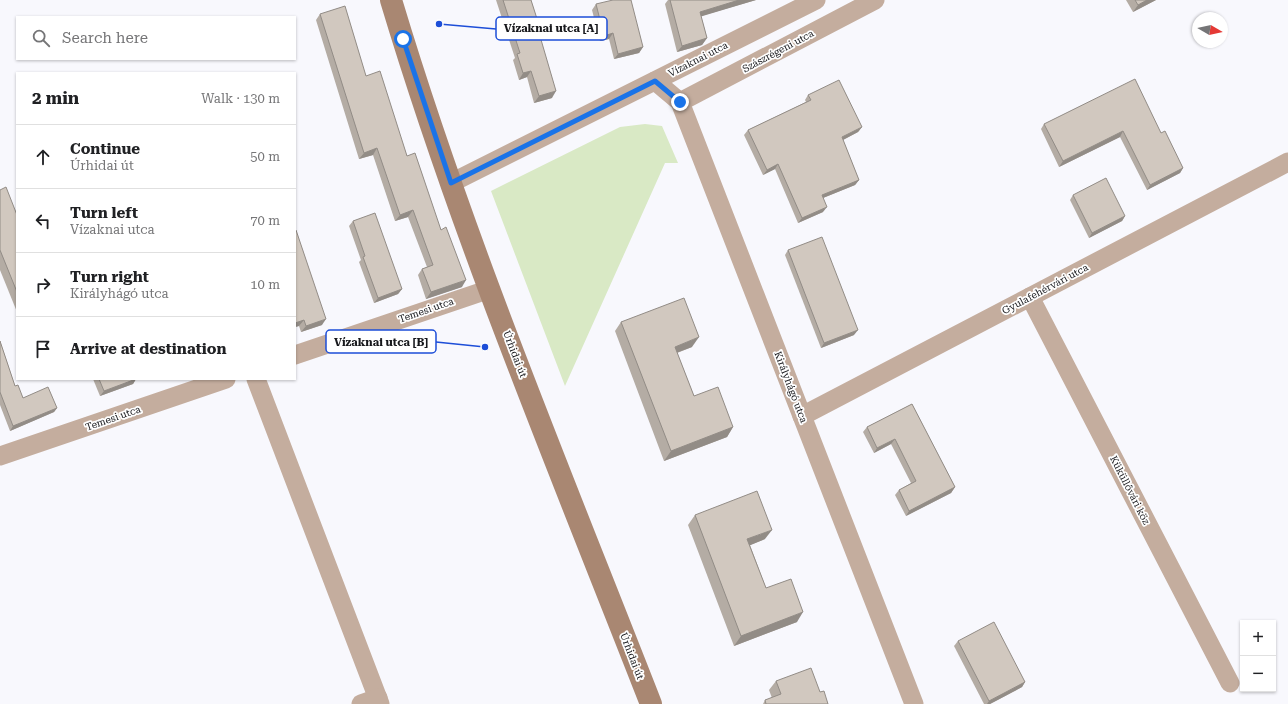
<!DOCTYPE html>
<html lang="en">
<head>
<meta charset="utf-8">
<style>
	body { margin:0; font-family:"Roboto Serif",serif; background:#f6f6f6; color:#202124 }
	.controls { position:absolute; right:12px; bottom:12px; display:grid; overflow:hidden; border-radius:0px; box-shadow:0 1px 3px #0004 }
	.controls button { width:36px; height:36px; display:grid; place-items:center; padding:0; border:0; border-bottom:1px solid #e0e0e0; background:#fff; color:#202124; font:20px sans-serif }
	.compass { position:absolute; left:1192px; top:12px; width:36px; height:36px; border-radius:50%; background:#fff; box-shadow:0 1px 3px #0004; rotate:99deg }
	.stop { position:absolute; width:12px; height:12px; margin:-9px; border:3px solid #1a73e8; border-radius:50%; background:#fff }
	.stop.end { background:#1a73e8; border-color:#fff; box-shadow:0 1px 4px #0008 }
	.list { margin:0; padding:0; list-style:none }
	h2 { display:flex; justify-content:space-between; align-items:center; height:52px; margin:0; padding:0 16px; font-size:17px }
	h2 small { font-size:13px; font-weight:400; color:#757577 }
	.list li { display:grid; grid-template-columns:26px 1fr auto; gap:12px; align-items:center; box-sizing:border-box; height:64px; padding:0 16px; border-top:1px solid #e0e0e0 }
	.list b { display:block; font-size:15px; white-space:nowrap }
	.list p { margin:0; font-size:13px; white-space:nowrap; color:#757577 }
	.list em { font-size:13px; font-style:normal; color:#757577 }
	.icon { flex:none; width:22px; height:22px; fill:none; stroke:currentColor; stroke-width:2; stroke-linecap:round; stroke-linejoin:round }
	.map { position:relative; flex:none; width:1288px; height:704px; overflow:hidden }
	.search { position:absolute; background:#fff; box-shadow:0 1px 3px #0004; left:16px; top:16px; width:280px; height:44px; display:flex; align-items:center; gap:10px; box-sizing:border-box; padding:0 14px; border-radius:0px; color:#757577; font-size:15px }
	.panel { position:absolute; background:#fff; box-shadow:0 1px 3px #0004; left:16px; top:72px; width:280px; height:308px; border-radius:0px }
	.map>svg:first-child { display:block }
	.green { fill:#d9e9c5 }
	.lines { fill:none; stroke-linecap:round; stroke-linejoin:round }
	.street { stroke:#c4ad9e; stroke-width:19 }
	.secondary { stroke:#a98772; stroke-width:22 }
	.wall { fill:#b4aca4 }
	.shaded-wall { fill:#928c86 }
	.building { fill:#d1c8bf; stroke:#928c86 }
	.route { stroke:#1a73e8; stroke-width:5 }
	.labels { text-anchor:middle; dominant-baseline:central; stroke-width:3.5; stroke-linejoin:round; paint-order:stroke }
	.street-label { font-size:10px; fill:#17181c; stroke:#fff }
	.leader { fill:none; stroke:#1d4ed8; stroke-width:1.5 }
	.callout-dot { fill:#1d4ed8; stroke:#fff; stroke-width:1.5 }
	.callout { fill:#fff; stroke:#1d4ed8; stroke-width:1.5 }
	.callout-label { font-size:11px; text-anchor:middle; font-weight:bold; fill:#17181c }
</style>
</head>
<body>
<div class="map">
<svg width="1288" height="704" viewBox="0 0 1288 704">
	<rect width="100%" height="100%" fill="#f8f8fd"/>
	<!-- green -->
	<polygon class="green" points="645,124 662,126 678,163 665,163 565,386 491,191 620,127"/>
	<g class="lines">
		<!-- street -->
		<g class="street">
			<polyline points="655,81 680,102 914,704"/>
			<polyline points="680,102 875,0"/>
			<polyline points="451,183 816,0"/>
			<polyline points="1030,297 1230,683"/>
			<polyline points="295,355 490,289"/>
			<polyline points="256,379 380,704"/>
			<polyline points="802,416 1288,162"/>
			<polyline points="0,456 226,379"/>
			<polyline points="361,704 378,698"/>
		</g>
		<!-- secondary -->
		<path class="secondary" d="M391,0C463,240 560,471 651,704"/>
	</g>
	<!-- wall -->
	<g class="wall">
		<polygon points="496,0 531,0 539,25 537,27 552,98 534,103 527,77 519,80 513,60 515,58"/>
		<polygon points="668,0 756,0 701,16 707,38 702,45 677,52 665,4"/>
		<polygon points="1126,0 1156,0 1133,12"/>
		<polygon points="596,4 643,47 639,53 614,59 609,39 600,41 592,10"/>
		<polygon points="320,14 366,76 407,156 441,230 462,287 426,299 418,275 422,269 427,267 408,217 395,221 373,155 359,159 316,20"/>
		<polygon points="808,95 862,127 858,132 843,140 859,180 855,185 823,198 823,212 798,223 775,169 763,175 744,135 748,130 806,102 805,100"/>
		<polygon points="1044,124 1161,133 1183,168 1180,173 1147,190 1120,137 1059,167 1041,129"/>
		<polygon points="0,190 17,215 17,312 0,270"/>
		<polygon points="1073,195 1125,216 1122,221 1089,238 1070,200"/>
		<polygon points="353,221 402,289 398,294 374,303 359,262 361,260 349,226"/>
		<polygon points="295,230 322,325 301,332 299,326 295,327"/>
		<polygon points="788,250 854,335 821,348 785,255"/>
		<polygon points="621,322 692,347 677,353 694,396 733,427 727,437 664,461 615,331"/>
		<polygon points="0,341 15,386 23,398 57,408 54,412 10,431 0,405"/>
		<polygon points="93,379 136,379 133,384 100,396"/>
		<polygon points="912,404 955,487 951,493 906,516 895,495 899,490 911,483 891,444 874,453 863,432 867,427"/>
		<polygon points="695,515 765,539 750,545 766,588 797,622 734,646 688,525"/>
		<polygon points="958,641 1025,682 1022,687 990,704 984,704 954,646"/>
		<polygon points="776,681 820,692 828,704 763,704 765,700 772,698 769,690"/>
	</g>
	<!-- shaded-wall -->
	<g class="shaded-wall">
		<polygon points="739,0 756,0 696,18 700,12"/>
		<polygon points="1147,0 1156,0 1133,12 1138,5"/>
		<polygon points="613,33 609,39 600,41 604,36"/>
		<polygon points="707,38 702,45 677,52 682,46"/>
		<polygon points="643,47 639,53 614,59 618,54"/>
		<polygon points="531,71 527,77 519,80 523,73"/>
		<polygon points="556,91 552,98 534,103 539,96"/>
		<polygon points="862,127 858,132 839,142 842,137"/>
		<polygon points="1123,131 1120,137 1059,167 1063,161"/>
		<polygon points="377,148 373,155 359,159 364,153"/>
		<polygon points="778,164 775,169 763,175 767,170"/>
		<polygon points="1183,168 1180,173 1147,190 1150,185"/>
		<polygon points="859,180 855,185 818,200 822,195"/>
		<polygon points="827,207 823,212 798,223 802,218"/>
		<polygon points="413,210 408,217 395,221 400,215"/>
		<polygon points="1125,216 1122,221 1089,238 1092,233"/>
		<polygon points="466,280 462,287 426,299 431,292"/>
		<polygon points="402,289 398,294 374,303 378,298"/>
		<polygon points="326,319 322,325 301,332 306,326"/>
		<polygon points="304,320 299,326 295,327 295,323"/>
		<polygon points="858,330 854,335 821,348 824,343"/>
		<polygon points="699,337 692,347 668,356 675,347"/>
		<polygon points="136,379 133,384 100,396 104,391"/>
		<polygon points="57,408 54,412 10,431 13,426"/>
		<polygon points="733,427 727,437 664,461 671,451"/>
		<polygon points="895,439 891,444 874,453 877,448"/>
		<polygon points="955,487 951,493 906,516 909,511"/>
		<polygon points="772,530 765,539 741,549 747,539"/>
		<polygon points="803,612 797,622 734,646 741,636"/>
		<polygon points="1025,682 1022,687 990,704 987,704 989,701"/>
	</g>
	<!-- building -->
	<g class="building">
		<polygon points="503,0 531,0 539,25 537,26 556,91 539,96 531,71 523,73 517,54 520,53"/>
		<polygon points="613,0 631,0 643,47 618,54 613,33 604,36 596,4"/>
		<polygon points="670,0 739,0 700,12 707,38 682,46"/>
		<polygon points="1135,0 1147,0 1138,5"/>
		<polygon points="345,6 366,76 380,71 407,156 415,153 441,230 446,227 466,280 431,292 422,269 433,265 413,210 400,215 377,148 364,153 320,14"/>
		<polygon points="1135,79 1161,133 1165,131 1183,168 1150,185 1123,131 1063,161 1044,124"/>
		<polygon points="839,80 862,127 842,137 859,180 822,195 827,207 802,218 778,164 767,170 748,130 811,100 808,95"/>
		<polygon points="1106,178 1125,216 1092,233 1073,195"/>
		<polygon points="6,187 17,215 17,292 0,250 0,190"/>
		<polygon points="375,213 402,289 378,298 363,257 365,256 353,221"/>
		<polygon points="295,230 296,230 326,319 306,326 304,320 295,323"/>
		<polygon points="822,237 858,330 824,343 788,250"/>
		<polygon points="684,298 699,337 675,347 694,396 718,387 733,427 671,451 621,322"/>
		<polygon points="0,341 15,386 18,385 23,398 48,387 57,408 13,426 0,392"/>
		<polygon points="99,379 136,379 104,391"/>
		<polygon points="912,404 955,487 909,511 899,490 916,481 895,439 877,448 867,427"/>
		<polygon points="757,491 772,530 747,539 766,588 791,579 803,612 741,636 695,515"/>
		<polygon points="994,622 1025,682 989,701 958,641"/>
		<polygon points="811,668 820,692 824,691 828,704 766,704 765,700 781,694 776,681"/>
	</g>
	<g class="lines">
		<!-- route -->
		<polyline class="route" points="403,39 451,183 655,81 680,102"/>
	</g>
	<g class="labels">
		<!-- street labels -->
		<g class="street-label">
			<text transform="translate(778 51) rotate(-28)">Szászrégeni utca</text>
			<text transform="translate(698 59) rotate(-27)">Vízaknai utca</text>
			<text transform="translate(1045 289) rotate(-28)">Gyulafehérvári utca</text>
			<text transform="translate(426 310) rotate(-19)">Temesi utca</text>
			<text transform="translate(515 354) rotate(69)">Úrhidai út</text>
			<text transform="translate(791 387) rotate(69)">Királyhágó utca</text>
			<text transform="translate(113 418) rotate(-19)">Temesi utca</text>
			<text transform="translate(1130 490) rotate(63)">Küküllővári köz</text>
			<text transform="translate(632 656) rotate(69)">Úrhidai út</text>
		</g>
	</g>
	<!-- callouts -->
	<path class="leader" d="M439 24L496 29M485 347L436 342"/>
	<g class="callout-dot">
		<circle cx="439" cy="24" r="4"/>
		<circle cx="485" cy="347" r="4"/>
	</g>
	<g class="callout">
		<rect x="496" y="17" width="111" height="23" rx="4"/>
		<rect x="326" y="330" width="110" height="23" rx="4"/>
	</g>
	<g class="callout-label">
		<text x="551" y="32">Vízaknai utca [A]</text>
		<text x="381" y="346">Vízaknai utca [B]</text>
	</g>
</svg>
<div class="controls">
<button>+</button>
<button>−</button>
</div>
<svg class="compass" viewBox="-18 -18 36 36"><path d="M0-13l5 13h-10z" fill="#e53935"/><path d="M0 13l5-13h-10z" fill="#757577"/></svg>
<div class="stop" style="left:403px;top:39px"></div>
<div class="stop end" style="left:680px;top:102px"></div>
<div class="search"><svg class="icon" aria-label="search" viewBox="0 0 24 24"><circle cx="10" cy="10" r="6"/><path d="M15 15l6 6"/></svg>Search here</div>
<section class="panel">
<h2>2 min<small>Walk · 130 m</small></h2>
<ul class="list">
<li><svg class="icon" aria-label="ahead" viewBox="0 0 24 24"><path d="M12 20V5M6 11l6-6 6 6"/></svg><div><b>Continue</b><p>Úrhidai út</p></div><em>50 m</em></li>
<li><svg class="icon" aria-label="left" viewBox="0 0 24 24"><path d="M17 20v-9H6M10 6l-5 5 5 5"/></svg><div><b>Turn left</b><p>Vízaknai utca</p></div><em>70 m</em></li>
<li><svg class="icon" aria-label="right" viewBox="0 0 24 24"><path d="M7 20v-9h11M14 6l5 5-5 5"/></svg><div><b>Turn right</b><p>Királyhágó utca</p></div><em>10 m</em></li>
<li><svg class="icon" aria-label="arrive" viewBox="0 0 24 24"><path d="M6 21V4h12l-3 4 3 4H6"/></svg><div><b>Arrive at destination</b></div></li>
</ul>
</section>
</div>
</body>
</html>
